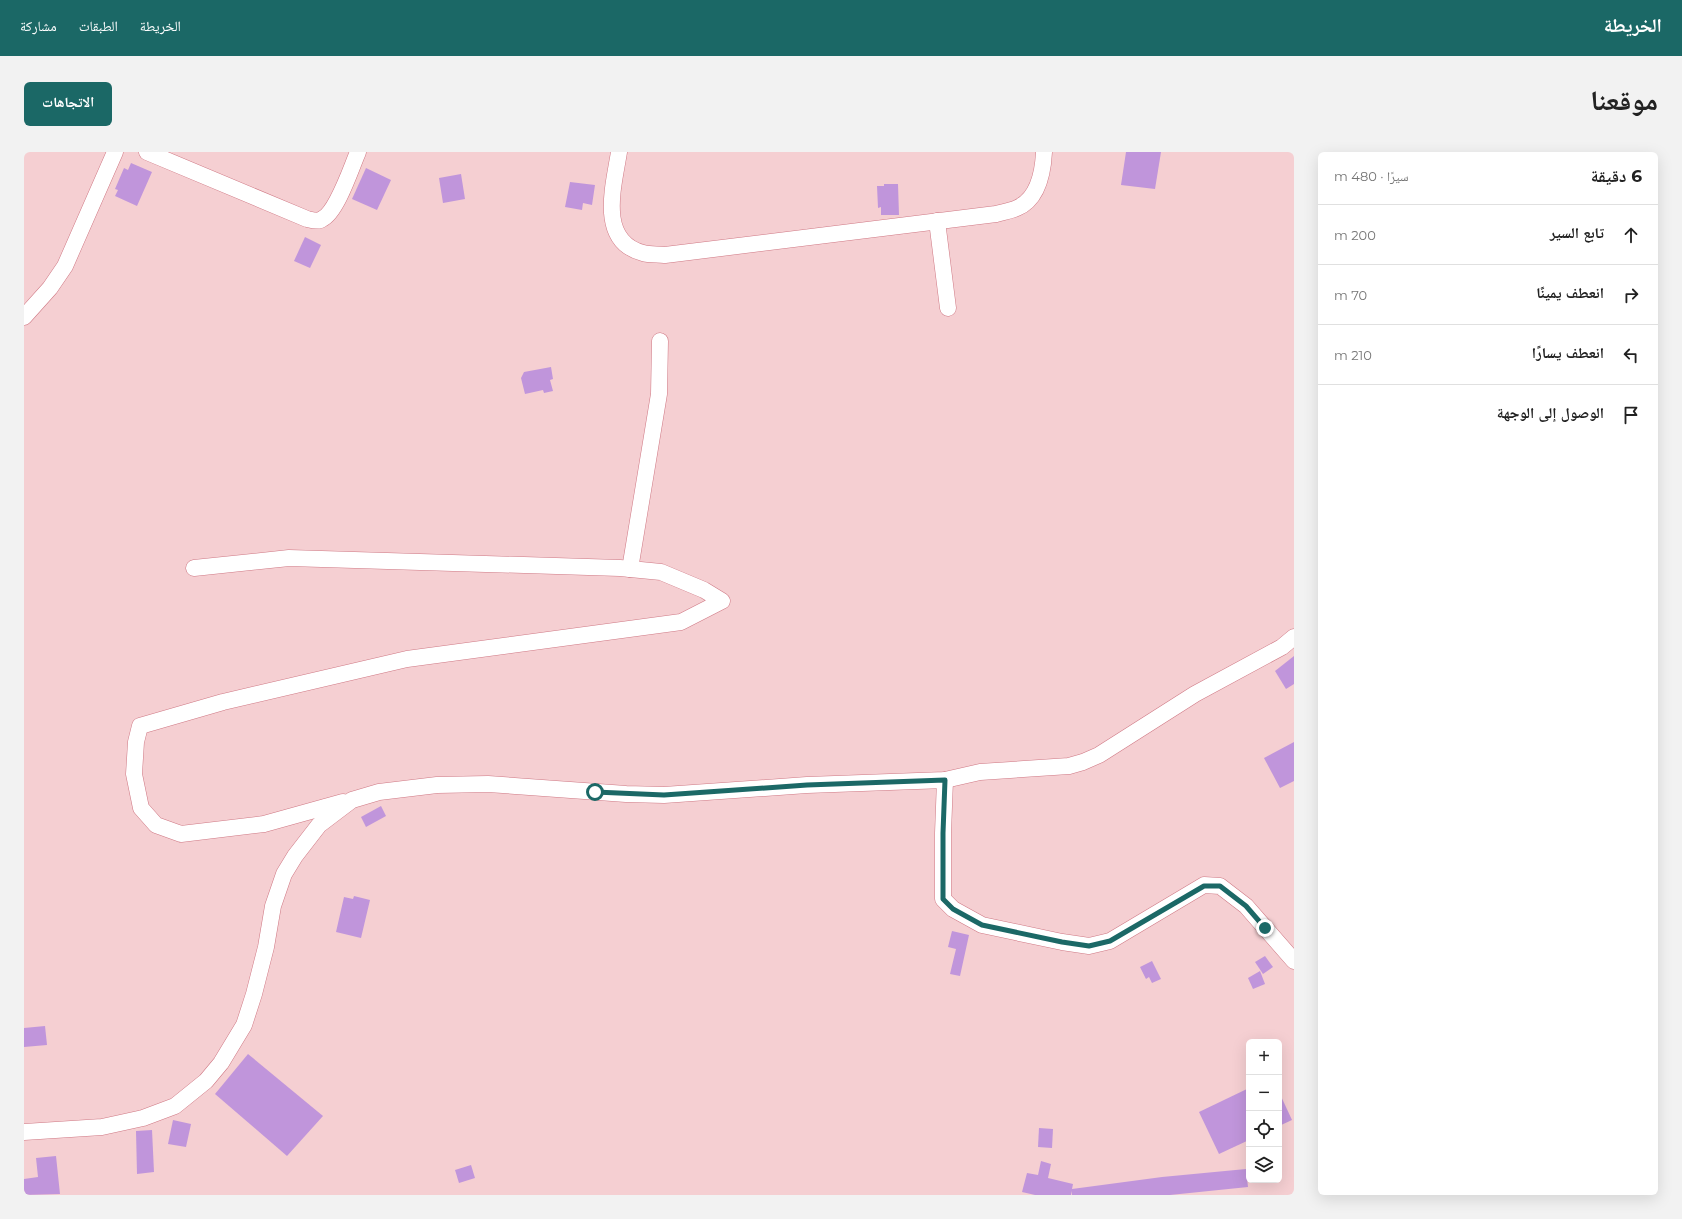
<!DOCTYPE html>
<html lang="ar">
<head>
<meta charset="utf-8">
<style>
	body { margin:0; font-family:Montserrat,"Noto Naskh Arabic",sans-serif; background:#f2f2f2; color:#222; direction:rtl }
	.controls { position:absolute; right:12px; bottom:12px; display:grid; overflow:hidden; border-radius:6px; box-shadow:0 4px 16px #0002 }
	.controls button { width:36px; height:36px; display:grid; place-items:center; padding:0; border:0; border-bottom:1px solid #e0e0e0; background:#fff; color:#222; font:20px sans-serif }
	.stop { position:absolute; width:12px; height:12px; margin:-9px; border:3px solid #1b6866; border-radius:50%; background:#fff }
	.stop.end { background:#1b6866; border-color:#fff; box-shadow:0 1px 4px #0008 }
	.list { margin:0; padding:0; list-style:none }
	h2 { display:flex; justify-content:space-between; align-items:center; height:52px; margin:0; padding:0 16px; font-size:17px }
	h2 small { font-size:13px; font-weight:400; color:#767676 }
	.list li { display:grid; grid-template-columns:26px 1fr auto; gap:12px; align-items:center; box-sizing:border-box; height:60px; padding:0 16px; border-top:1px solid #e0e0e0 }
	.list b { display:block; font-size:15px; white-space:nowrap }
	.list em { font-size:13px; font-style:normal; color:#767676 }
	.icon { flex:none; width:22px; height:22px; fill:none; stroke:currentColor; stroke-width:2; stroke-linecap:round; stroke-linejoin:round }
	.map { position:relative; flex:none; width:1270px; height:1043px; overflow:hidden; direction:ltr; border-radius:6px }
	header { display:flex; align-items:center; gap:24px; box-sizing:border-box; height:56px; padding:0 20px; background:#1b6866; color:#fff }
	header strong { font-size:19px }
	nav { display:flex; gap:22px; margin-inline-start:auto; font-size:14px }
	.intro { display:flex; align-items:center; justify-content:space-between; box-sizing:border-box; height:96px; padding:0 24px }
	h1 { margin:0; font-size:28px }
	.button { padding:10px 18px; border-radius:6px; background:#1b6866; color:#fff; font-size:14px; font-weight:700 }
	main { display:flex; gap:24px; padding:0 24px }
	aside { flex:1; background:#fff; border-radius:6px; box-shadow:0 4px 16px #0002 }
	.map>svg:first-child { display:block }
	.building { fill:#c095db }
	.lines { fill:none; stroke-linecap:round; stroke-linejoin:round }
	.minor-casing { stroke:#cf7884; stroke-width:17 }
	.minor { stroke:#fff; stroke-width:16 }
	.route { stroke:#1b6866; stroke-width:5 }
</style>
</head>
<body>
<header>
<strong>الخريطة</strong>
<nav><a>الخريطة</a><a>الطبقات</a><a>مشاركة</a></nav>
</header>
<div class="intro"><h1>موقعنا</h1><a class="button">الاتجاهات</a></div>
<main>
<aside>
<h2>6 دقيقة<small>سيرًا · 480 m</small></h2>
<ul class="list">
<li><svg class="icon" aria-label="ahead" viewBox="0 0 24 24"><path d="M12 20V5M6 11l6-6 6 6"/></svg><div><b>تابع السير</b></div><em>200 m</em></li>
<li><svg class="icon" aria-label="right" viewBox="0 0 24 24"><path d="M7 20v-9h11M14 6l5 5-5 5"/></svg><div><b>انعطف يمينًا</b></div><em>70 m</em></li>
<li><svg class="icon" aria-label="left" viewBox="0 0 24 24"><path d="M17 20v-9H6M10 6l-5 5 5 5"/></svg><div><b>انعطف يسارًا</b></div><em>210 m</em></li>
<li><svg class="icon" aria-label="arrive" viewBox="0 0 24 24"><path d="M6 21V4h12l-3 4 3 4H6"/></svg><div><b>الوصول إلى الوجهة</b></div></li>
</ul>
</aside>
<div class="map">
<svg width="1270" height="1043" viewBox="0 0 1270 1043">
	<rect width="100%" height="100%" fill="#f5cfd2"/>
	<!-- building -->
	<g class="building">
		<polygon points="1102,0 1137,0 1131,37 1097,33"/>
		<polygon points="107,11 128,20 113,54 91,44 94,38 91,37 100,16 104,18"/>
		<polygon points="342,16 367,28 353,58 328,47"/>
		<polygon points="437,22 441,47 419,51 415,26"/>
		<polygon points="546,30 571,33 568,53 559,51 558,58 541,55"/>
		<polygon points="860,32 874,32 875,63 857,63 857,55 854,56 853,34 860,34"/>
		<polygon points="281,85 297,93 286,116 270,109"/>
		<polygon points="527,215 529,227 526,228 529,239 520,241 519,238 501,242 497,226 500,220"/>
		<polygon points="1270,504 1270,532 1262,537 1251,519"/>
		<polygon points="1270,590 1270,629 1256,636 1240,606"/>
		<polygon points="357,654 362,664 342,675 337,665"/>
		<polygon points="330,744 346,748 337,786 312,780 320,745 329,747"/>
		<polygon points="928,779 945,783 936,824 926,822 932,797 924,795"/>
		<polygon points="1241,804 1249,815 1239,822 1231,810"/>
		<polygon points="1128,809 1137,827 1128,831 1125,825 1122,827 1116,815"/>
		<polygon points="1236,819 1241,832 1229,837 1224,826"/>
		<polygon points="21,874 23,893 0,895 0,876"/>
		<polygon points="224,902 299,964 263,1004 191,942"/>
		<polygon points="1225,936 1225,988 1195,1002 1175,960"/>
		<polygon points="1255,940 1268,968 1255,974"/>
		<polygon points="149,968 167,972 162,995 144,992"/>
		<polygon points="1015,976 1029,977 1028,996 1014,995"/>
		<polygon points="128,978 130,1020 113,1022 112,979"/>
		<polygon points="32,1004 36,1042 0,1043 0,1027 14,1025 12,1006"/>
		<polygon points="1017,1009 1027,1012 1024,1026 1049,1032 1048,1037 1138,1025 1222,1017 1224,1035 1146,1043 1048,1043 1048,1039 1047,1043 1011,1043 998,1040 1003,1021 1014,1023"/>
		<polygon points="447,1013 451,1026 435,1031 431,1018"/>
	</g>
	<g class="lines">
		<defs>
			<g id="minor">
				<path d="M123,0L283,67C288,68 294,70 298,67C313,60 327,16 334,0"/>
				<path d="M595,0C590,33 573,89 619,101C626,103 634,102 641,103L972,62C979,60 986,59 993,56C1014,47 1019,20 1020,0"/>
				<polyline points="913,69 924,156"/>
				<polyline points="0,165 26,136 41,114 91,0"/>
				<polyline points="170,416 265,406 596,416 637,420 680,438 698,449 657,470 383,507 199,550 116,574 112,590 110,622 117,656 132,673 157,682 240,672 319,650"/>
				<polyline points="606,417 635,242 636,189"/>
				<polyline points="921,628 919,681 919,747 929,757 958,773 1038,790 1065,794 1086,789 1180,733 1196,734 1222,754 1270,809"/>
				<polyline points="0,980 78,975 119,966 151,954 182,929 197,911 220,873 230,842 242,795 249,754 260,722 271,704 295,673 328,648 355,640 413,633 464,632 602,642 640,643 783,633 921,628 956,620 1045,614 1059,610 1075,603 1171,542 1258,495 1270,485"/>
			</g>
		</defs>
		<!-- minor casing -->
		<use href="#minor" class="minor-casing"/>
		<!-- minor -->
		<use href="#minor" class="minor"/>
	</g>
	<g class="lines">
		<!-- route -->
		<polyline class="route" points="571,640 640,643 783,633 921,628 919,681 919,747 929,757 958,773 1038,790 1065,794 1086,789 1180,734 1196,734 1222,754 1241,776"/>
	</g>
</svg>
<div class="controls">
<button>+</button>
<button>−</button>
<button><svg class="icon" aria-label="locate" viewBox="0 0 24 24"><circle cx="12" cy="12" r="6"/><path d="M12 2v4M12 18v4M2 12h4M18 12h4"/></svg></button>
<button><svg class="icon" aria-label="layers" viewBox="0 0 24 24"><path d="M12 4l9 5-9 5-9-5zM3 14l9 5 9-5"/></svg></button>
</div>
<div class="stop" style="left:571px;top:640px"></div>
<div class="stop end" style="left:1241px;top:776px"></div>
</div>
</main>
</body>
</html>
